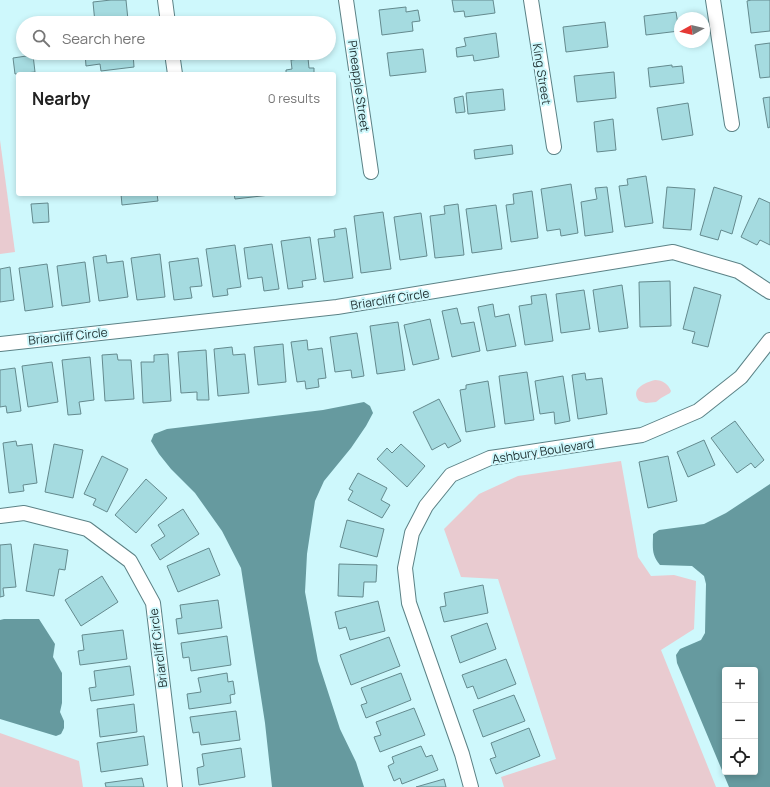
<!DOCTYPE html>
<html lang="en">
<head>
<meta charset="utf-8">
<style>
	body { margin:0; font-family:Manrope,sans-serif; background:#f2f2f2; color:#222 }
	.controls { position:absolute; right:12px; bottom:12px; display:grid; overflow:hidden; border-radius:4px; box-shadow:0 2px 6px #0003 }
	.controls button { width:36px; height:36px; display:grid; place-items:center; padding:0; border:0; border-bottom:1px solid #e0e0e0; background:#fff; color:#222; font:20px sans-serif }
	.compass { position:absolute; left:674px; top:12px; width:36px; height:36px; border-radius:50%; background:#fff; box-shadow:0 2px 6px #0003; rotate:262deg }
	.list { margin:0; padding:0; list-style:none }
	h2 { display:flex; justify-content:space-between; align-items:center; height:52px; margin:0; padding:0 16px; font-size:17px }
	h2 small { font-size:13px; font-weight:400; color:#767676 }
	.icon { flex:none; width:22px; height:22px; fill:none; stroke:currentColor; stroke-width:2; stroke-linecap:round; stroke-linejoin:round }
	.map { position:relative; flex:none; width:770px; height:787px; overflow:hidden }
	.search { position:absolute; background:#fff; box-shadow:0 2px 6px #0003; left:16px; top:16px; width:320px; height:44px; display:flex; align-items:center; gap:10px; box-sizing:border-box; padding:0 14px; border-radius:22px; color:#767676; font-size:15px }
	.panel { position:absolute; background:#fff; box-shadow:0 2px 6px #0003; left:16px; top:72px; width:320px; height:124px; border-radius:4px }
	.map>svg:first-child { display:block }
	.green { fill:#e9cbd0 }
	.water { fill:#669a9f; fill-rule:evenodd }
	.building { fill:#a5dbe0; stroke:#648a8e }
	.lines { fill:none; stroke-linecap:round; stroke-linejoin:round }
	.street-casing { stroke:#5c8286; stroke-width:16 }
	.street { stroke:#fff; stroke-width:14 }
	.labels { text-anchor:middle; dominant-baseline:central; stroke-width:4; stroke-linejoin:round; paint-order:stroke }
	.street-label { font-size:12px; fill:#233435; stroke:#cef8fc }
</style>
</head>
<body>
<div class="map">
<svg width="770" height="787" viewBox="0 0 770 787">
	<rect width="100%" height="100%" fill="#cef8fc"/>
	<!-- green -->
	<g class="green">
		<polygon points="0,140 15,252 0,254"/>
		<path d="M655,380C663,380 668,384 671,391L670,393L661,398L656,402L646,403L639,401C630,389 644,383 655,380Z"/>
		<polygon points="621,461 638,557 651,576 674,575 696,581 694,629 661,650 716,787 504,787 501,777 556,759 498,579 461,577 444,529 479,494 518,476"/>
		<polygon points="0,733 79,761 83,787 0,787"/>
	</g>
	<!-- water -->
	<g class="water">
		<polygon points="364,402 370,406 373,413 366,426 351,448 324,481 315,501 307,554 305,592 318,661 340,729 356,762 364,787 272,787 265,723 241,568 222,531 195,493 171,469 159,454 151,441 154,434 167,429 323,410"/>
		<path d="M770,484V787H729L677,663L676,655L680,649L701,640L705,633L706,584L704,576L692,566L660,565C651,554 653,548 653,534L659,530L704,524L726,513ZM725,670H755V772H725Z"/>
		<polygon points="4,619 39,619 55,644 53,657 62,673 62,703 60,712 64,721 64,728 61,734 56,736 0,719 0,620"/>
	</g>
	<!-- building -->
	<g class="building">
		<polygon points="111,0 126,0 128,20 95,23 93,2"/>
		<polygon points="452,0 493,0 495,13 465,17 464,11 454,12"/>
		<polygon points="751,0 770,0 770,31 751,33 747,1"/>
		<polygon points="406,7 406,12 418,10 420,21 412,22 413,31 382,35 379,10"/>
		<polygon points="676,12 679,31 646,35 644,16"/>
		<polygon points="289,17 290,23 276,23 275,19"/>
		<polygon points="605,22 608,47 566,52 563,27"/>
		<polygon points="496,33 499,57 474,61 473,55 457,57 456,48 466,46 464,38"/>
		<polygon points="770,43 770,77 760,78 755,45"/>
		<polygon points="423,49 426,72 390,76 387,53"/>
		<polygon points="85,53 133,53 134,67 101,71 100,64 86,66"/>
		<polygon points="33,55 35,72 15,74 13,58"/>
		<polygon points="308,58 309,68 314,68 314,74 286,74 286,70 292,69 291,60"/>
		<polygon points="672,65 672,67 682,66 684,83 650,87 648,68"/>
		<polygon points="614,72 616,98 577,102 574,76"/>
		<polygon points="503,89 505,110 468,114 466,93"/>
		<polygon points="463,96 465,112 456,113 454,98"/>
		<polygon points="770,97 770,127 768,128 763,98"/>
		<polygon points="688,103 693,135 662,140 657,108"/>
		<polygon points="613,119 616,150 597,152 594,122"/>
		<polygon points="512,145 513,154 475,159 474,150"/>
		<polygon points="646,176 653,223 625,227 619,186 628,185 627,179"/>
		<polygon points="571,184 578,233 561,236 560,229 547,231 541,189"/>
		<polygon points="607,187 613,232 585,236 581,202 597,199 595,188"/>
		<polygon points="667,187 695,189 691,230 663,228"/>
		<polygon points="714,187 742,196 732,234 721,230 718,240 700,235"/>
		<polygon points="532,191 538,238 511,242 506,205 514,204 513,194"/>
		<polygon points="121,194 157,194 158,201 122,205"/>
		<polygon points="234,194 270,194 270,195 235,199"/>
		<polygon points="759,198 770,203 770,245 760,240 757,245 741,237"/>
		<polygon points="48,203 49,222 33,223 31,204"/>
		<polygon points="458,204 464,255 435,258 430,216 445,214 444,206"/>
		<polygon points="496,205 502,249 472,253 466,209"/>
		<polygon points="383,212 391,269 361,273 354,216"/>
		<polygon points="421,213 427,256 400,260 394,217"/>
		<polygon points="346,228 353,278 324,282 318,239 335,237 334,230"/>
		<polygon points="310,237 316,279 302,281 303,287 288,289 281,241"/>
		<polygon points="272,244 279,289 264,291 262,277 248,279 244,248"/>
		<polygon points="235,245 241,287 227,289 228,295 213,297 206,249"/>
		<polygon points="160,254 165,297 137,300 131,258"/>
		<polygon points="106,255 107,263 123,261 128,297 99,301 93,257"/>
		<polygon points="198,258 202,286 190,287 192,298 174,300 169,262"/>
		<polygon points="85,262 90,302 62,306 57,266"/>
		<polygon points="47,264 53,307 25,311 19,268"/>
		<polygon points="10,267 14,300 0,302 0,269"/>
		<polygon points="670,281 671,326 640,327 639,282"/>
		<polygon points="622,285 628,328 599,332 593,290"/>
		<polygon points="694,287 721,295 708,347 692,343 695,332 683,329"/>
		<polygon points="584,290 590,329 561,333 556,294"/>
		<polygon points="546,294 553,341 525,345 519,306 532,304 531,296"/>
		<polygon points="493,304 495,317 509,314 516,346 487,351 478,307"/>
		<polygon points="457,308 461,324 474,322 480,351 452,357 442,311"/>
		<polygon points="430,319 439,359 413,365 404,325"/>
		<polygon points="398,322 405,370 377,374 370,326"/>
		<polygon points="357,333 364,376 352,378 351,370 335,372 330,337"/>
		<polygon points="307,340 308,350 322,348 326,378 318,379 319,387 306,389 305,381 297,382 291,342"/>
		<polygon points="283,344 286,382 258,385 254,347"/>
		<polygon points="232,347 233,355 245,354 249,393 218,396 214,349"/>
		<polygon points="206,350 209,400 197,400 197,392 181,393 178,352"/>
		<polygon points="117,354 118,360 131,360 134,399 105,401 102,355"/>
		<polygon points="168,354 171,401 143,403 141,362 154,362 154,355"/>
		<polygon points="90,357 94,400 79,402 81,414 68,415 62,360"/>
		<polygon points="52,362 58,402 28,407 22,366"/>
		<polygon points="15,368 21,411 7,413 6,406 0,407 0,370"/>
		<polygon points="527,372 534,420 505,424 499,376"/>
		<polygon points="585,373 586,380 602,378 607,414 578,419 572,375"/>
		<polygon points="563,376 570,421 555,424 554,412 540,414 535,381"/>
		<polygon points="488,381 495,427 466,432 460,390 466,389 466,385"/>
		<polygon points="439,399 461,441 448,448 445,443 432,450 413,412"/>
		<polygon points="735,421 764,460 755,468 751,463 737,473 711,438"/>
		<polygon points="704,440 715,465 688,477 677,452"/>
		<polygon points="16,441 17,446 32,444 37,483 23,485 24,491 9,493 3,443"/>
		<polygon points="54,444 83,450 73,498 45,492"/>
		<polygon points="401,444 425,466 407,487 377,459 387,448 392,453"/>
		<polygon points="102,456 128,469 107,512 93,505 96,499 84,494"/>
		<polygon points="668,456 677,501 648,508 639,462"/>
		<polygon points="358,473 387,488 381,500 390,505 382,518 348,500 353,491 349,489"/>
		<polygon points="146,479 167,498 136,533 115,515"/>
		<polygon points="183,509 199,534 160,560 151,545 165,536 158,525"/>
		<polygon points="347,520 384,529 377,557 340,547"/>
		<polygon points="11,544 16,587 3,588 4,596 0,597 0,545"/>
		<polygon points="34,544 68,550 65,570 59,569 54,596 26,591"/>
		<polygon points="209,548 220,575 178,592 167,566"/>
		<polygon points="339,564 377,565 376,582 364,582 363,597 338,596"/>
		<polygon points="102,576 118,602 81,626 65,600"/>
		<polygon points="483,585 488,613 444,622 440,607 446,606 444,593"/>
		<polygon points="218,600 222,628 178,634 176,619 182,618 180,605"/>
		<polygon points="378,601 385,631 350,640 346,627 339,629 335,612"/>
		<polygon points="487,623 496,649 460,663 451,636"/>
		<polygon points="123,630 127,659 80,665 78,651 84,650 82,635"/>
		<polygon points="227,636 231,665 191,671 189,657 183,658 181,643"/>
		<polygon points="389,637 400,666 351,685 340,655"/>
		<polygon points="506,659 516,684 478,699 473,686 467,688 462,675"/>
		<polygon points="130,666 134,695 91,701 89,688 96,687 94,671"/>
		<polygon points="227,673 228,682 233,681 235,694 230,695 231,703 189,709 187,694 201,692 198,678"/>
		<polygon points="401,673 411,700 366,718 361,705 367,703 361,688"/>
		<polygon points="514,695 525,721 483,737 473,710"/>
		<polygon points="134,704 137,732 100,737 97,709"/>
		<polygon points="414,708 425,735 380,752 374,737 381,735 376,722"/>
		<polygon points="236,711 240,740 201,745 199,732 193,733 190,717"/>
		<polygon points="529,728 540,756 496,774 490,759 496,757 491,743"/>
		<polygon points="144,736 148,765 101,772 97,743"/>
		<polygon points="421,746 426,757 432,755 438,770 402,784 400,778 394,781 388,766 394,763 392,757"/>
		<polygon points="241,748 245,777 199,785 197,768 204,766 202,754"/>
		<polygon points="142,778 144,787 106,787 105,783"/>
		<polygon points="444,779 446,787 416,787"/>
	</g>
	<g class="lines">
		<defs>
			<g id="street">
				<polyline points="165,0 168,23"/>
				<polyline points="346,0 371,172"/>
				<polyline points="531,0 554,147"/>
				<polyline points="713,0 732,124"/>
				<polyline points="172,53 175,74"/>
				<polyline points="0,344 337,307 673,252 738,271 770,292"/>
				<polyline points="0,516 24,513 87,529 130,561 153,603 175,787"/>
				<polyline points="471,787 462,754 409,603 405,568 412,533 426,506 451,475 490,458 642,435 698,411 741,377 770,340"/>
			</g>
		</defs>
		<!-- street casing -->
		<use href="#street" class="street-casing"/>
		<!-- street -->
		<use href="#street" class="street"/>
	</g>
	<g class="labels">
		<!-- street labels -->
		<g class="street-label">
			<text transform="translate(542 74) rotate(81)">King Street</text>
			<text transform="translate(359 86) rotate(82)">Pineapple Street</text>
			<text transform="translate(390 299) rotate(-9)">Briarcliff Circle</text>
			<text transform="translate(68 336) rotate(-6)">Briarcliff Circle</text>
			<text transform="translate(543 451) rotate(-9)">Ashbury Boulevard</text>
			<text transform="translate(158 648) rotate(-97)">Briarcliff Circle</text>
		</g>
	</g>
</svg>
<div class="controls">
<button>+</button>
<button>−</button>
<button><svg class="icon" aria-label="locate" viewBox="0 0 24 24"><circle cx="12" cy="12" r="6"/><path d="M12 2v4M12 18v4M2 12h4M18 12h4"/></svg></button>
</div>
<svg class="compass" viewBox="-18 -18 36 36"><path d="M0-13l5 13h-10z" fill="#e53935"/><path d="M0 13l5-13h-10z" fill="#767676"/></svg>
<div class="search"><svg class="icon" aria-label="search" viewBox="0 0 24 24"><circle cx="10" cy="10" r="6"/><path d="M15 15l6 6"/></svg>Search here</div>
<section class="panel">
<h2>Nearby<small>0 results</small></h2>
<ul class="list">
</ul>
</section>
</div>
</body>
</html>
